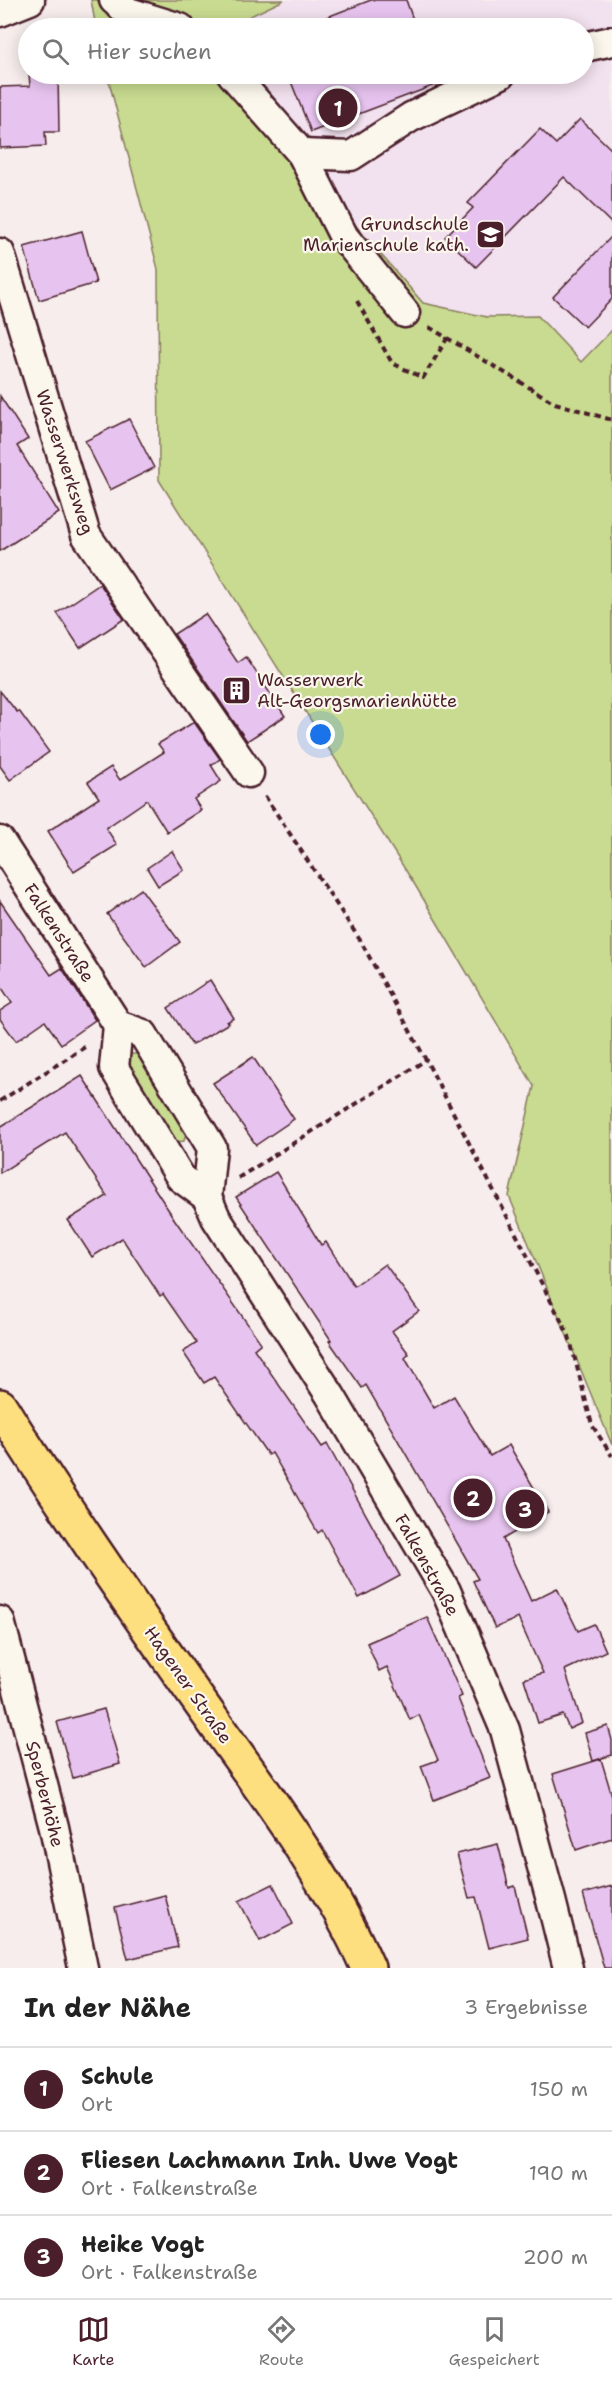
<!DOCTYPE html>
<html lang="de">
<head>
<meta charset="utf-8">
<style>
	body { margin:0; font-family:"Shantell Sans",sans-serif; background:#f6f6f6; color:#222 }
	.you { position:absolute; left:321px; top:735px; width:21px; height:21px; margin:-15px; border:4px solid #fff; border-radius:50%; background:#1a73e8; box-shadow:0 0 0 9px #1a73e833 }
	.badge { display:grid; place-items:center; width:39px; height:39px; border-radius:50%; background:#4a1f2b; color:#fff; font-size:20px; font-weight:700 }
	.pin { position:absolute; translate:-50% -50%; border:3px solid #fff; box-shadow:0 2px 6px #0006 }
	.list { margin:0; padding:0; list-style:none }
	h2 { display:flex; justify-content:space-between; align-items:center; height:78px; margin:0; padding:0 24px; font-size:26px }
	h2 small { font-size:20px; font-weight:400; color:#767676 }
	.list li { display:grid; grid-template-columns:39px 1fr auto; gap:18px; align-items:center; box-sizing:border-box; height:84px; padding:0 24px; border-top:2px solid #e0e0e0 }
	.list b { display:block; font-size:22px; white-space:nowrap }
	.list p { margin:0; font-size:20px; white-space:nowrap; color:#767676 }
	.list em { font-size:20px; font-style:normal; color:#767676 }
	.icon { flex:none; width:33px; height:33px; fill:none; stroke:currentColor; stroke-width:2; stroke-linecap:round; stroke-linejoin:round }
	.map { position:relative; flex:none; width:612px; height:1968px; overflow:hidden }
	.search { position:absolute; background:#fff; box-shadow:0 3px 15px #0003; left:18px; right:18px; top:18px; height:66px; display:flex; align-items:center; gap:15px; box-sizing:border-box; padding:0 21px; border-radius:33px; color:#767676; font-size:22px }
	.sheet { height:330px; background:#fff }
	nav { display:flex; justify-content:space-around; align-items:center; box-sizing:border-box; height:84px; border-top:2px solid #e0e0e0; background:#fff; font-size:16px; color:#767676 }
	nav a { display:grid; justify-items:center; gap:3px }
	nav .on { color:#4a1f2b }
	.map>svg:first-child { display:block }
	.built { fill:#f2e1ee }
	.green { fill:#c8db90; stroke:#897d5e; stroke-width:1.5 }
	.building { fill:#e7c4ef; stroke:#4a1f2b; stroke-width:1.5 }
	.lines { fill:none; stroke-linecap:round; stroke-linejoin:round }
	.minor-casing { stroke:#4a1f2b; stroke-width:33 }
	.major-casing { stroke:#4a1f2b; stroke-width:38 }
	.path { stroke:#4a1f2b; stroke-width:4; stroke-dasharray:6 4.5; stroke-linecap:butt }
	.minor { stroke:#fbf7ec; stroke-width:28 }
	.major { stroke:#fedf80; stroke-width:33 }
	.labels { text-anchor:middle; dominant-baseline:central; stroke-width:4.5; stroke-linejoin:round; paint-order:stroke }
	.poi-label { font-size:18px; fill:#4a1f2b; stroke:#fbf7ec; text-anchor:end }
	.street-label { font-size:18px; fill:#4a1f2b; stroke:#fbf7ec }
</style>
</head>
<body>
<div class="map">
<svg width="612" height="1968" viewBox="0 0 612 1968">
	<rect width="100%" height="100%" fill="#f7eded"/>
	<filter id="ink" filterUnits="userSpaceOnUse"><feTurbulence type="fractalNoise" baseFrequency=".0167" numOctaves="2"/><feDisplacementMap in="SourceGraphic" scale="12" xChannelSelector="R" yChannelSelector="G"/><feConvolveMatrix kernelMatrix="1 2 1 2 8 2 1 2 1" color-interpolation-filters="sRGB"/></filter>
	<g filter="url(#ink)">
		<!-- built -->
		<polygon class="built" points="284,0 612,0 612,330 581,362 538,316 487,317 423,303 224,74 584,74 584,28 225,28"/>
		<!-- green -->
		<g class="green">
			<polygon points="91,0 284,0 225,28 96,28"/>
			<polygon points="107,74 224,74 423,303 487,317 538,316 581,362 612,330 612,1445 509,1196 534,1086 415,885 159,480 158,269"/>
			<polygon points="129,1054 152,1054 190,1118 184,1141 164,1144 121,1073"/>
		</g>
		<!-- building -->
		<g class="building">
			<polygon points="371,0 406,0 416,28 302,28 301,27"/>
			<polygon points="29,74 58,74 59,132 45,132 46,146 0,148 0,87 30,86"/>
			<polygon points="288,74 459,74 459,76 311,132"/>
			<polygon points="580,119 612,150 612,224 564,177 476,267 445,237 473,208 468,203 540,129 556,144"/>
			<polygon points="82,231 96,283 39,300 24,247"/>
			<polygon points="612,236 612,299 585,327 553,297"/>
			<polygon points="0,396 28,439 17,446 59,513 0,551"/>
			<polygon points="129,419 154,468 110,490 85,441"/>
			<polygon points="100,584 124,619 80,648 57,613"/>
			<polygon points="205,614 238,663 246,657 285,716 247,741 174,634"/>
			<polygon points="0,691 17,712 19,711 49,752 10,780 0,766"/>
			<polygon points="194,722 220,759 211,765 221,781 194,799 201,810 167,832 147,800 106,828 117,845 74,872 48,831 99,798 88,782 111,767 120,780 164,752 158,744"/>
			<polygon points="172,851 184,870 158,886 147,868"/>
			<polygon points="141,889 180,942 146,967 107,914"/>
			<polygon points="0,901 51,975 62,968 95,1020 61,1044 45,1021 16,1041 0,1019 0,1011 12,1003 0,985"/>
			<polygon points="210,980 234,1018 227,1022 229,1023 192,1045 168,1008"/>
			<polygon points="253,1057 294,1119 256,1145 213,1083"/>
			<polygon points="82,1076 175,1220 261,1343 254,1349 322,1447 327,1444 400,1576 359,1598 322,1530 318,1533 272,1453 268,1455 214,1377 204,1383 183,1352 197,1343 163,1294 160,1296 122,1238 92,1257 68,1220 107,1196 65,1132 0,1173 0,1127"/>
			<polygon points="276,1172 321,1245 326,1242 354,1286 385,1264 419,1311 392,1331 409,1354 405,1358 434,1408 454,1396 490,1456 509,1445 548,1512 503,1539 531,1601 557,1588 578,1631 594,1624 606,1651 565,1670 582,1723 569,1729 563,1715 538,1723 524,1679 543,1673 518,1618 495,1628 473,1581 478,1579 366,1385 362,1388 329,1341 331,1340 236,1197"/>
			<polygon points="427,1617 462,1696 458,1698 490,1778 434,1800 421,1766 438,1760 419,1715 410,1720 387,1667 379,1671 367,1643"/>
			<polygon points="104,1709 120,1764 73,1778 57,1722"/>
			<polygon points="608,1726 612,1740 612,1755 593,1761 585,1733"/>
			<polygon points="601,1759 612,1796 612,1838 576,1850 553,1774"/>
			<polygon points="498,1844 509,1888 515,1886 528,1938 489,1948 476,1897 469,1898 457,1854"/>
			<polygon points="273,1884 293,1924 260,1941 239,1901"/>
			<polygon points="612,1886 612,1968 604,1968 583,1894"/>
			<polygon points="165,1895 178,1947 128,1959 115,1908"/>
		</g>
		<g class="lines">
			<defs>
				<g id="minor">
					<polyline points="114,0 128,12 180,28"/>
					<polyline points="0,12 30,0"/>
					<polyline points="584,47 612,41"/>
					<polyline points="232,74 302,154 344,237 405,313"/>
					<polyline points="302,154 351,156 411,117 501,74"/>
					<polyline points="0,253 86,535 249,773"/>
					<polyline points="0,841 118,1025 143,1034 212,1148 207,1197 216,1218 330,1395 446,1591 505,1730 551,1900 568,1968"/>
					<polyline points="118,1025 114,1068 181,1178 207,1197"/>
					<polyline points="0,1621 54,1827 83,1968"/>
				</g>
				<path id="major" d="M0,1406C65,1510 135,1611 206,1711C265,1794 327,1875 368,1968"/>
			</defs>
			<!-- minor casing -->
			<use href="#minor" class="minor-casing"/>
			<!-- major casing -->
			<use href="#major" class="major-casing"/>
			<!-- path -->
			<g class="path">
				<polyline points="357,301 392,363 423,378 448,337"/>
				<polyline points="429,327 555,403 612,420"/>
				<polyline points="265,796 360,940 426,1060 569,1336 592,1425 612,1456"/>
				<polyline points="0,1101 88,1045"/>
				<polyline points="238,1178 426,1060"/>
			</g>
			<!-- minor -->
			<use href="#minor" class="minor"/>
			<!-- major -->
			<use href="#major" class="major"/>
		</g>
	</g>
	<!-- icons -->
	<defs>
		<symbol id="school-square" viewBox="-11 -11 22 22"><rect x="-9" y="-9" width="18" height="18" rx="4" fill="#4a1f2b" stroke="#fbf7ec"/><path d="M0-5L7-2L0 1L-7-2ZM-4 1L0 2.5L4 1V4Q0 6-4 4Z" fill="#fff"/></symbol>
		<symbol id="building-square" viewBox="-11 -11 22 22"><rect x="-9" y="-9" width="18" height="18" rx="4" fill="#4a1f2b" stroke="#fbf7ec"/><path d="M-4-6H4V6H1V3H-1V6H-4ZM-2.5-4.3h1.7v1.8h-1.7ZM.8-4.3h1.7v1.8H.8ZM-2.5-1h1.7V.8h-1.7ZM.8-1h1.7V.8H.8Z" fill="#fff"/></symbol>
	</defs>
	<g fill-rule="evenodd">
		<use href="#school-square" x="474" y="218" width="33" height="33"/>
		<use href="#building-square" x="220" y="674" width="33" height="33"/>
	</g>
	<g class="labels">
		<!-- poi labels -->
		<g class="poi-label">
			<text x="469" y="224">Grundschule<tspan x="469" dy="21">Marienschule kath.</tspan></text>
			<text x="257" y="680" text-anchor="start">Wasserwerk<tspan x="257" dy="21">Alt-Georgsmarienhütte</tspan></text>
		</g>
		<!-- street labels -->
		<g class="street-label">
			<text transform="translate(65 462) rotate(72)">Wasserwerksweg</text>
			<text transform="translate(59 933) rotate(57)">Falkenstraße</text>
			<text transform="translate(427 1565) rotate(61)">Falkenstraße</text>
			<text transform="translate(188 1685) rotate(55)">Hagener Straße</text>
			<text transform="translate(45 1794) rotate(76)">Sperberhöhe</text>
		</g>
	</g>
</svg>
<div class="you"></div>
<div class="pin badge" style="left:338px;top:108px">1</div>
<div class="pin badge" style="left:473px;top:1498px">2</div>
<div class="pin badge" style="left:525px;top:1509px">3</div>
<div class="search"><svg class="icon" aria-label="search" viewBox="0 0 24 24"><circle cx="10" cy="10" r="6"/><path d="M15 15l6 6"/></svg>Hier suchen</div>
</div>
<section class="sheet">
<h2>In der Nähe<small>3 Ergebnisse</small></h2>
<ul class="list">
<li><span class="badge">1</span><div><b>Schule</b><p>Ort</p></div><em>150 m</em></li>
<li><span class="badge">2</span><div><b>Fliesen Lachmann Inh. Uwe Vogt</b><p>Ort · Falkenstraße</p></div><em>190 m</em></li>
<li><span class="badge">3</span><div><b>Heike Vogt</b><p>Ort · Falkenstraße</p></div><em>200 m</em></li>
</ul>
</section>
<nav>
<a class="on"><svg class="icon" aria-label="map" viewBox="0 0 24 24"><path d="M3 6l6-2 6 2 6-2v14l-6 2-6-2-6 2zM9 4v14M15 6v14"/></svg>Karte</a>
<a><svg class="icon" aria-label="directions" viewBox="0 0 24 24"><path d="M12 3l9 9-9 9-9-9zM9 14v-3h6M13 9l2 2-2 2"/></svg>Route</a>
<a><svg class="icon" aria-label="saved" viewBox="0 0 24 24"><path d="M7 4h10v16l-5-4-5 4z"/></svg>Gespeichert</a>
</nav>
</body>
</html>
